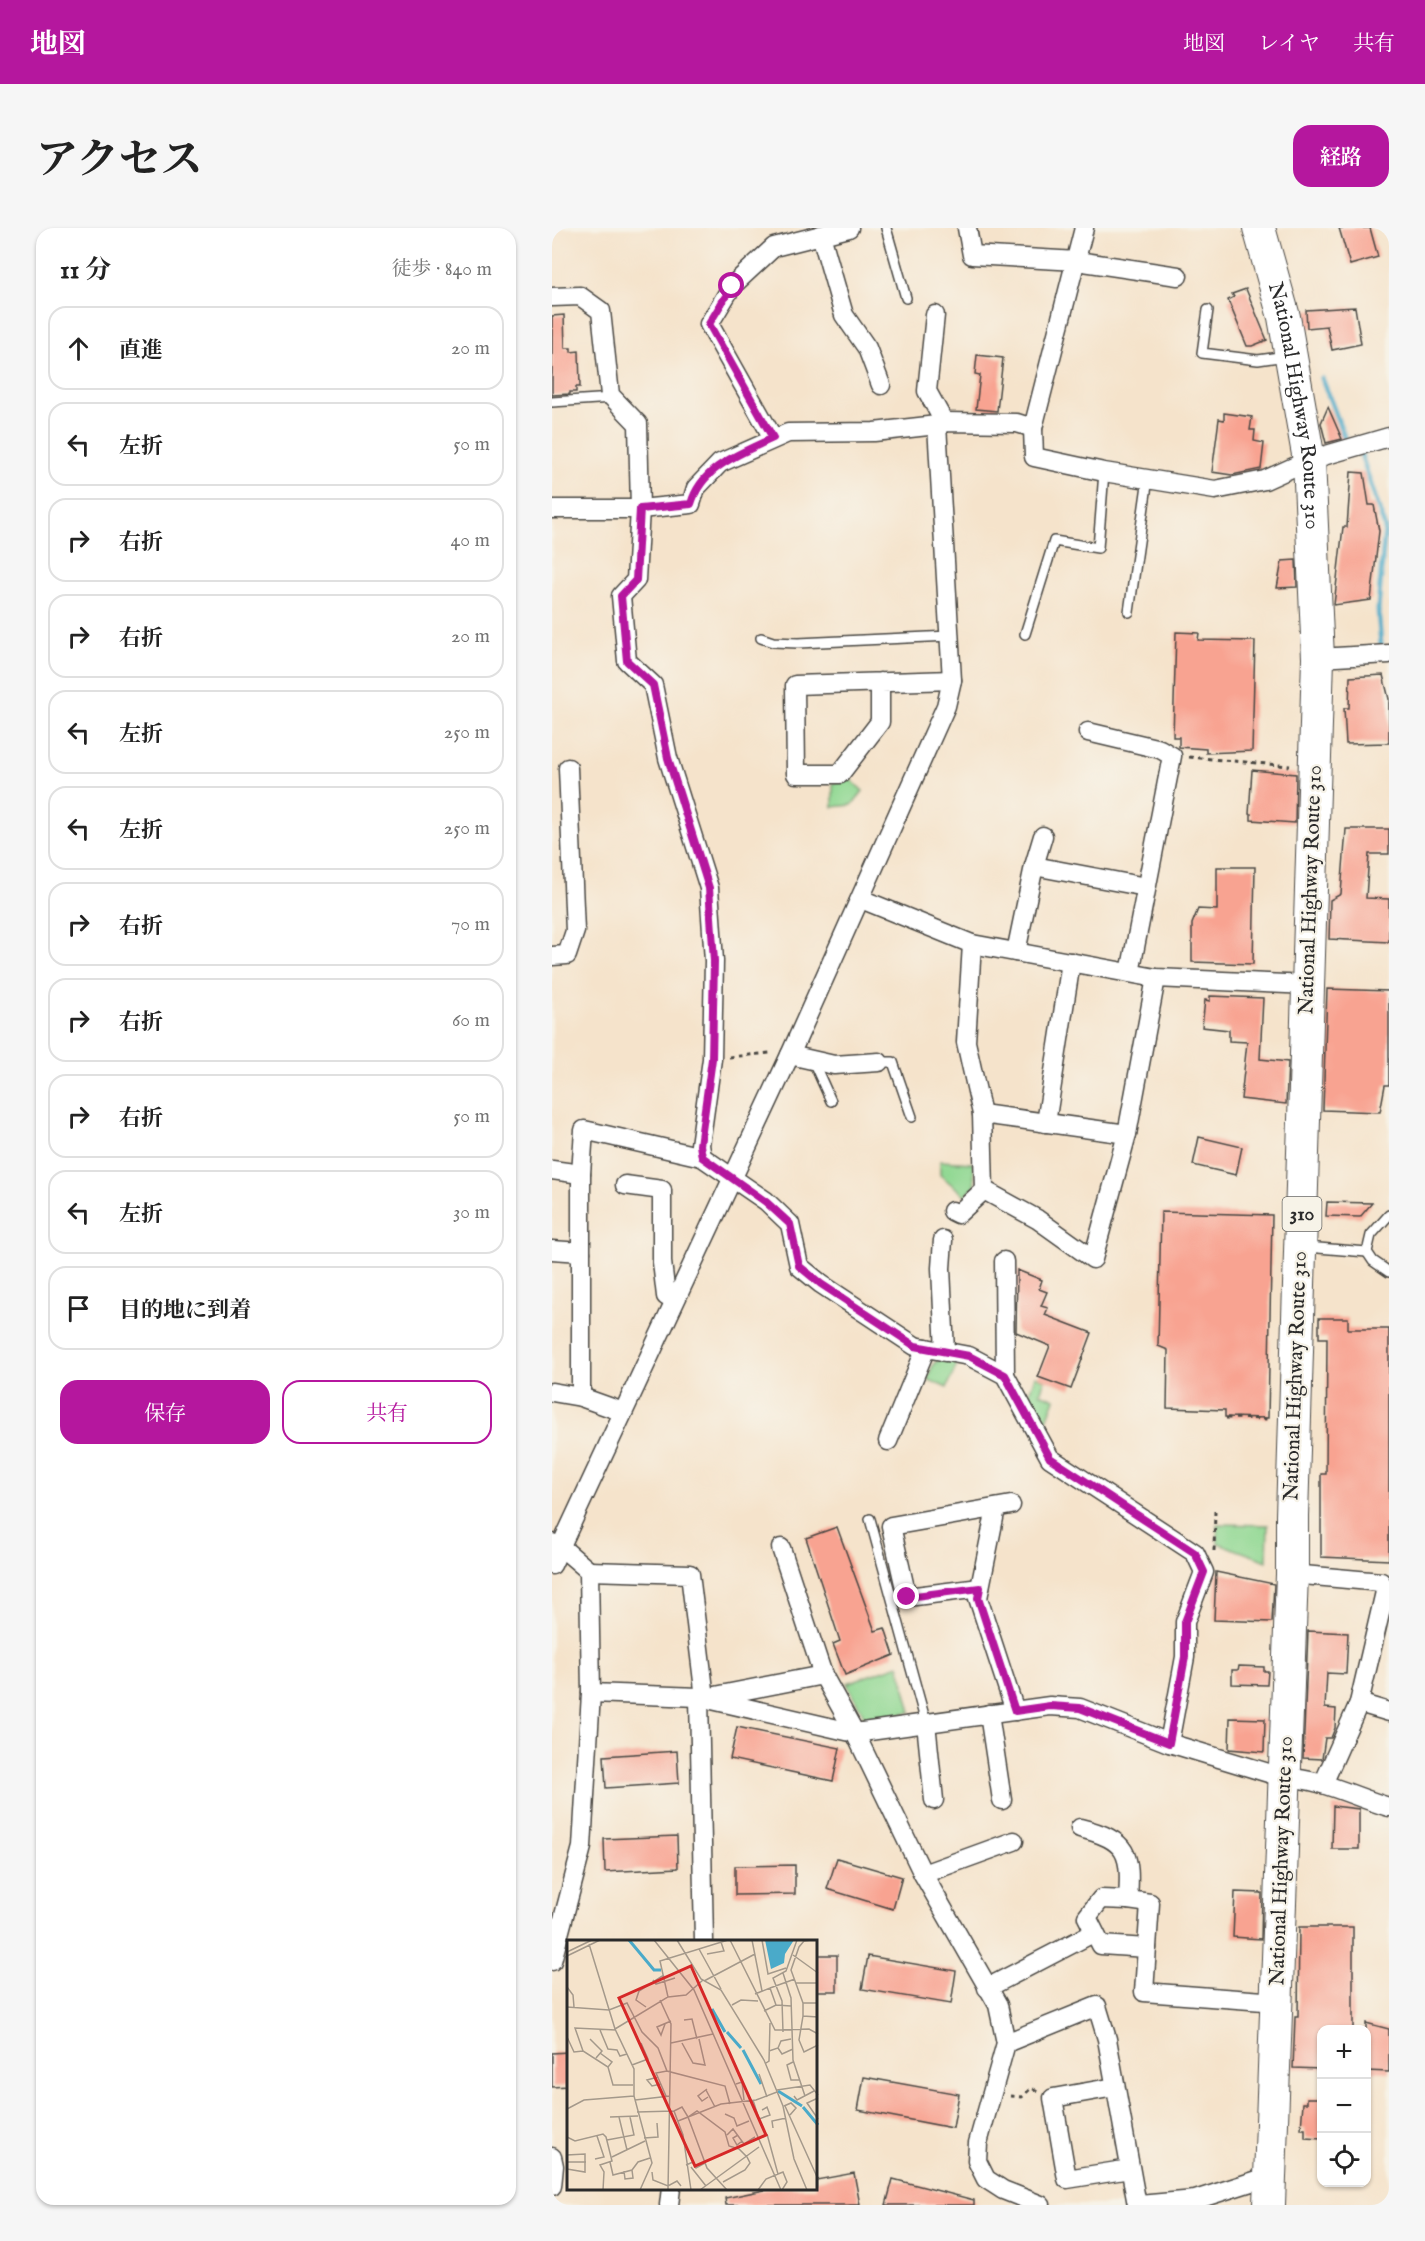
<!DOCTYPE html>
<html lang="ja">
<head>
<meta charset="utf-8">
<style>
	body { margin:0; font-family:"IM FELL English","Noto Serif JP",serif; background:#f6f6f6; color:#222 }
	.controls { position:absolute; right:18px; bottom:18px; display:grid; overflow:hidden; border-radius:12px; box-shadow:0 2px 4px #0004 }
	.controls button { width:54px; height:54px; display:grid; place-items:center; padding:0; border:0; border-bottom:2px solid #e0e0e0; background:#fff; color:#222; font:30px sans-serif }
	.stop { position:absolute; width:18px; height:18px; margin:-14px; border:4px solid #b5179e; border-radius:50%; background:#fff }
	.stop.end { background:#b5179e; border-color:#fff; box-shadow:0 2px 6px #0008 }
	.list { margin:0; padding:0; list-style:none }
	h2 { display:flex; justify-content:space-between; align-items:center; height:78px; margin:0; padding:0 24px; font-size:26px }
	h2 small { font-size:20px; font-weight:400; color:#767676 }
	.list li { display:grid; grid-template-columns:39px 1fr auto; gap:18px; align-items:center; box-sizing:border-box; height:84px; margin:0 12px 12px; padding:0 12px; border:2px solid #e0e0e0; border-radius:18px }
	.list b { display:block; font-size:22px; white-space:nowrap }
	.list em { font-size:20px; font-style:normal; color:#767676 }
	.actions { display:flex; gap:12px; padding:18px 24px }
	.actions a { flex:1; padding:14px 0; border:2px solid #b5179e; border-radius:18px; text-align:center; font-size:21px; color:#b5179e }
	.actions .main { background:#b5179e; color:#fff }
	.icon { flex:none; width:33px; height:33px; fill:none; stroke:currentColor; stroke-width:2; stroke-linecap:round; stroke-linejoin:round }
	.map { position:relative; flex:none; width:837px; height:1977px; overflow:hidden; border-radius:18px }
	header { display:flex; align-items:center; gap:36px; box-sizing:border-box; height:84px; padding:0 30px; background:#b5179e; color:#fff }
	header strong { font-size:28px }
	nav { display:flex; gap:33px; margin-inline-start:auto; font-size:21px }
	.intro { display:flex; align-items:center; justify-content:space-between; box-sizing:border-box; height:144px; padding:0 36px }
	h1 { margin:0; font-size:42px }
	.button { padding:15px 27px; border-radius:18px; background:#b5179e; color:#fff; font-size:21px; font-weight:700 }
	main { display:flex; gap:36px; padding:0 36px }
	aside { flex:1; background:#fff; border-radius:18px; box-shadow:0 2px 4px #0004 }
	.map>svg:first-child { display:block }
	.green { fill:#91d893; stroke:#5e825f; stroke-width:1.5 }
	.lines { fill:none; stroke-linecap:round; stroke-linejoin:round }
	.stream { stroke:#4aaac9; stroke-width:5 }
	.building { fill:#f8a391 }
	.service-casing { stroke:#494743; stroke-width:12 }
	.minor-casing { stroke:#494743; stroke-width:21 }
	.trunk-casing { stroke:#494743; stroke-width:34 }
	.path { stroke:#494743; stroke-width:3; stroke-dasharray:4.5 4.5; stroke-linecap:butt }
	.service { stroke:#fff; stroke-width:9 }
	.minor { stroke:#fff; stroke-width:18 }
	.trunk { stroke:#fff; stroke-width:32 }
	.route { stroke:#b5179e; stroke-width:8 }
	.labels { text-anchor:middle; dominant-baseline:central; stroke-width:4.5; stroke-linejoin:round; paint-order:stroke }
	.shield { fill:#f7f3e8; stroke:#686764; stroke-width:1.5 }
	.shield-label { font-size:20px; font-weight:bold; fill:#2b2b2b }
	.street-label { font-size:21px; fill:#2b2b2b; stroke:#f7f3e8 }
	.inset-river { fill:none; stroke:#4aaac9; stroke-width:3 }
	.inset-road { fill:none; stroke:#a4998b; stroke-width:1.5 }
	.view { fill:#d62828; fill-opacity:0.15; stroke:#d62828; stroke-width:3 }
	.inset-edge { fill:none; stroke:#2b2b2b; stroke-width:3 }
</style>
</head>
<body>
<header>
<strong>地図</strong>
<nav><a>地図</a><a>レイヤ</a><a>共有</a></nav>
</header>
<div class="intro"><h1>アクセス</h1><a class="button">経路</a></div>
<main>
<aside>
<h2>11 分<small>徒歩 · 840 m</small></h2>
<ul class="list">
<li><svg class="icon" aria-label="ahead" viewBox="0 0 24 24"><path d="M12 20V5M6 11l6-6 6 6"/></svg><div><b>直進</b></div><em>20 m</em></li>
<li><svg class="icon" aria-label="left" viewBox="0 0 24 24"><path d="M17 20v-9H6M10 6l-5 5 5 5"/></svg><div><b>左折</b></div><em>50 m</em></li>
<li><svg class="icon" aria-label="right" viewBox="0 0 24 24"><path d="M7 20v-9h11M14 6l5 5-5 5"/></svg><div><b>右折</b></div><em>40 m</em></li>
<li><svg class="icon" aria-label="right" viewBox="0 0 24 24"><path d="M7 20v-9h11M14 6l5 5-5 5"/></svg><div><b>右折</b></div><em>20 m</em></li>
<li><svg class="icon" aria-label="left" viewBox="0 0 24 24"><path d="M17 20v-9H6M10 6l-5 5 5 5"/></svg><div><b>左折</b></div><em>250 m</em></li>
<li><svg class="icon" aria-label="left" viewBox="0 0 24 24"><path d="M17 20v-9H6M10 6l-5 5 5 5"/></svg><div><b>左折</b></div><em>250 m</em></li>
<li><svg class="icon" aria-label="right" viewBox="0 0 24 24"><path d="M7 20v-9h11M14 6l5 5-5 5"/></svg><div><b>右折</b></div><em>70 m</em></li>
<li><svg class="icon" aria-label="right" viewBox="0 0 24 24"><path d="M7 20v-9h11M14 6l5 5-5 5"/></svg><div><b>右折</b></div><em>60 m</em></li>
<li><svg class="icon" aria-label="right" viewBox="0 0 24 24"><path d="M7 20v-9h11M14 6l5 5-5 5"/></svg><div><b>右折</b></div><em>50 m</em></li>
<li><svg class="icon" aria-label="left" viewBox="0 0 24 24"><path d="M17 20v-9H6M10 6l-5 5 5 5"/></svg><div><b>左折</b></div><em>30 m</em></li>
<li><svg class="icon" aria-label="arrive" viewBox="0 0 24 24"><path d="M6 21V4h12l-3 4 3 4H6"/></svg><div><b>目的地に到着</b></div></li>
</ul>
<div class="actions"><a class="main">保存</a><a>共有</a></div>
</aside>
<div class="map">
<svg width="837" height="1977" viewBox="0 0 837 1977">
	<rect width="100%" height="100%" fill="#f7f3e8"/>
	<filter id="ink" filterUnits="userSpaceOnUse"><feTurbulence type="fractalNoise" baseFrequency=".0167" numOctaves="2"/><feDisplacementMap in="SourceGraphic" scale="12" xChannelSelector="R" yChannelSelector="G"/><feConvolveMatrix kernelMatrix="1 2 1 2 8 2 1 2 1" color-interpolation-filters="sRGB"/></filter>
	<filter id="wash" filterUnits="userSpaceOnUse"><feTurbulence type="fractalNoise" baseFrequency=".008" numOctaves="4" result="noise"/><feDisplacementMap in="SourceGraphic" scale="24" xChannelSelector="R" yChannelSelector="G"/><feGaussianBlur stdDeviation="1.35" result="paint"/><feColorMatrix in="noise" values="0 0 0 0 0 0 0 0 0 0 0 0 0 0 0 0 0 1.4 0 .05"/><feComposite in="paint" operator="in"/></filter>
	<g filter="url(#wash)">
		<rect width="100%" height="100%" fill="#f5e3cb"/>
		<!-- green -->
		<g class="green">
			<polygon points="297,550 311,563 300,577 281,579 281,555 291,554"/>
			<polygon points="388,933 421,935 423,958 413,967 388,947"/>
			<polygon points="391,1130 406,1134 395,1160 375,1151 382,1135"/>
			<polygon points="483,1148 493,1152 488,1165 503,1171 490,1205 474,1174"/>
			<polygon points="665,1296 716,1297 715,1333 666,1315"/>
			<polygon points="347,1437 359,1484 314,1492 295,1455"/>
		</g>
		<g class="lines">
			<!-- stream -->
			<g class="stream">
				<polyline points="770,150 793,211"/>
				<polyline points="808,223 833,300 826,381 829,417"/>
			</g>
		</g>
		<g id="blocks">
			<!-- building -->
			<g class="building">
				<polygon points="787,0 818,0 826,29 798,37"/>
				<polygon points="694,61 715,112 700,118 695,118 676,72 682,69 680,66"/>
				<polygon points="803,79 809,116 780,122 775,98 755,100 754,82"/>
				<polygon points="12,87 13,120 19,120 19,124 27,123 28,159 24,159 24,164 18,164 18,166 0,167 0,88"/>
				<polygon points="425,127 451,130 445,183 424,181 428,147 423,146"/>
				<polygon points="776,179 790,211 774,215 769,195"/>
				<polygon points="672,185 700,189 698,202 703,202 702,213 712,215 709,241 680,247 660,244 667,191 672,192"/>
				<polygon points="799,244 812,245 817,277 822,277 827,303 819,372 782,377 791,299 795,299"/>
				<polygon points="744,332 745,359 725,360 730,333"/>
				<polygon points="624,404 647,405 646,412 703,413 700,523 654,525 654,521 627,519 627,509 621,509"/>
				<polygon points="831,447 837,471 837,515 794,516 792,480 797,480 798,449"/>
				<polygon points="700,542 744,546 743,595 699,592 699,586 697,586"/>
				<polygon points="794,601 837,601 837,626 817,626 814,670 837,671 837,714 777,711 778,672 789,666"/>
				<polygon points="665,639 703,639 701,736 640,734 640,696 646,681 665,682"/>
				<polygon points="775,761 837,763 837,857 833,857 828,884 771,882"/>
				<polygon points="658,768 711,770 708,831 736,834 734,876 689,871 695,814 677,813 677,802 650,799 653,772 658,773"/>
				<polygon points="647,909 690,919 684,947 641,937"/>
				<polygon points="775,974 820,975 808,989 774,988"/>
				<polygon points="609,984 720,987 716,1190 673,1189 673,1182 615,1180 616,1122 606,1118"/>
				<polygon points="465,1042 490,1052 487,1061 495,1064 489,1078 496,1080 493,1087 540,1105 519,1161 486,1149 498,1118 464,1104"/>
				<polygon points="767,1090 796,1090 796,1101 837,1101 837,1332 769,1329 769,1246 774,1246 775,1110 767,1110"/>
				<polygon points="285,1299 323,1403 333,1400 342,1427 293,1447 281,1416 288,1413 254,1310"/>
				<polygon points="664,1344 722,1356 720,1394 662,1392"/>
				<polygon points="756,1403 796,1405 794,1446 775,1445 773,1480 784,1481 783,1500 779,1510 773,1510 770,1531 751,1530"/>
				<polygon points="687,1438 712,1439 712,1443 716,1443 715,1457 680,1456 680,1442 686,1442"/>
				<polygon points="678,1490 713,1491 712,1524 677,1521"/>
				<polygon points="185,1499 288,1520 281,1553 178,1531"/>
				<polygon points="125,1523 127,1555 54,1560 52,1528"/>
				<polygon points="781,1578 807,1581 807,1621 780,1621"/>
				<polygon points="125,1608 126,1640 53,1644 52,1611"/>
				<polygon points="285,1630 350,1649 341,1681 275,1661"/>
				<polygon points="243,1637 243,1666 183,1667 183,1638"/>
				<polygon points="683,1664 710,1665 709,1711 681,1709"/>
				<polygon points="747,1699 801,1699 801,1802 770,1802 770,1841 741,1840 743,1789 746,1789"/>
				<rect x="264" y="1727" width="21" height="36"/>
				<polygon points="316,1728 404,1743 399,1776 310,1761"/>
				<polygon points="814,1795 837,1801 837,1844 814,1843"/>
				<polygon points="16,1824 16,1858 0,1859 0,1825"/>
				<polygon points="312,1849 407,1866 401,1900 306,1882"/>
				<polygon points="755,1870 770,1870 770,1911 753,1910 753,1901 749,1901 751,1875 755,1875"/>
				<polygon points="302,1945 308,1977 174,1977 173,1970 222,1960 264,1960 264,1952"/>
				<polygon points="341,1951 422,1972 422,1977 334,1977"/>
			</g>
		</g>
	</g>
	<g filter="url(#ink)">
		<use href="#blocks" fill-opacity="0" stroke="#494743" stroke-width="1.5"/>
		<g class="lines">
			<defs>
				<g id="service">
					<polyline points="334,0 354,70"/>
					<polyline points="656,82 650,125 706,132 734,128"/>
					<polyline points="0,174 61,170"/>
					<polyline points="577,384 596,250"/>
					<polyline points="473,406 502,313 546,320 552,244"/>
					<polyline points="209,410 221,414 246,415 398,408"/>
					<polyline points="261,833 279,873"/>
					<polyline points="327,834 341,834 360,889"/>
					<polyline points="837,987 819,1007 815,1024 821,1033 837,1044"/>
					<polyline points="754,1019 815,1024"/>
					<polyline points="318,1291 374,1495"/>
				</g>
				<g id="minor">
					<polyline points="415,0 420,27 525,33 626,48"/>
					<polyline points="269,7 292,87 315,120 329,157"/>
					<polyline points="0,69 28,68 49,83 58,167 86,196 88,281 84,352 69,368 75,433 101,457 116,530 157,660 162,733 160,831 148,917 150,929 214,973 238,996 247,1038 269,1056 363,1118 417,1128 453,1147 498,1230 643,1325 652,1344 633,1394 633,1429 617,1515"/>
					<polyline points="383,87 375,163 392,194"/>
					<polyline points="481,200 482,229 552,244 663,262 713,252 757,232 837,209"/>
					<polyline points="221,210 157,96 180,58 222,19 297,0"/>
					<polyline points="0,281 88,281 139,276 144,260 168,235 236,205 322,204 385,197 392,194 465,195 481,200 532,0"/>
					<polyline points="766,430 837,426"/>
					<polyline points="328,454 328,494 288,546 244,546 243,457 400,452"/>
					<polyline points="536,504 608,521 620,528 578,745"/>
					<polyline points="482,638 594,659"/>
					<polyline points="309,671 420,716 604,750 757,757"/>
					<polyline points="420,716 414,814 430,886 432,962 485,991 541,1031 575,906 604,750"/>
					<polyline points="464,724 482,638 491,608"/>
					<polyline points="0,728 15,727 23,703 16,540"/>
					<polyline points="238,827 282,837 327,834"/>
					<polyline points="430,886 575,906"/>
					<polyline points="494,895 519,734"/>
					<polyline points="0,942 29,946"/>
					<polyline points="73,957 110,962 110,1034 114,1068 122,1073"/>
					<polyline points="400,983 406,986 432,962"/>
					<polyline points="391,1012 389,1040 393,1124"/>
					<polyline points="0,1022 29,1024"/>
					<polyline points="452,1033 453,1147"/>
					<polyline points="0,1164 29,1169 71,1184"/>
					<polyline points="29,1169 29,946 32,902 150,929"/>
					<polyline points="336,1213 374,1120"/>
					<polyline points="444,1280 426,1370 463,1483"/>
					<polyline points="0,1315 9,1319 37,1343 39,1465 30,1619 0,1733"/>
					<polyline points="229,1320 271,1447"/>
					<polyline points="0,1337 238,827 394,478 400,452 385,197"/>
					<polyline points="37,1343 138,1346 153,1470 271,1447 303,1505 371,1646 446,1777 454,1815 426,1915 425,1933 434,1951 451,1962 489,1977"/>
					<polyline points="740,1346 829,1354 833,1364 807,1475 771,1556"/>
					<polyline points="428,1360 355,1369 339,1298 459,1277"/>
					<path d="M39,1465L147,1469L303,1505L498,1478L528,1480L617,1515L733,1550C765,1549 805,1570 837,1579"/>
					<polyline points="147,1469 152,1713"/>
					<polyline points="807,1475 837,1484"/>
					<polyline points="437,1486 450,1572"/>
					<polyline points="374,1495 382,1572"/>
					<path d="M528,1600C577,1612 579,1626 576,1672L598,1675L592,1764L725,1774"/>
					<polyline points="371,1646 462,1613"/>
					<polyline points="576,1672 549,1671 535,1689 549,1717 595,1720"/>
					<polyline points="435,1760 541,1705"/>
					<polyline points="454,1815 545,1778 555,1811 585,1977"/>
					<polyline points="563,1859 501,1870 515,1951 578,1941"/>
					<polyline points="0,1929 2,1938 0,1958"/>
					<polyline points="117,1977 119,1960"/>
					<polyline points="587,1977 643,1972 718,1948"/>
				</g>
				<g id="trunk">
					<path id="s1" d="M707,0L732,89L757,232L766,430L740,1288V1346L717,1977"/>
				</g>
			</defs>
			<!-- service casing -->
			<use href="#service" class="service-casing"/>
			<!-- minor casing -->
			<use href="#minor" class="minor-casing"/>
			<!-- trunk casing -->
			<use href="#trunk" class="trunk-casing"/>
			<!-- path -->
			<g class="path">
				<polyline points="637,529 738,538"/>
				<polyline points="177,829 218,825"/>
				<polyline points="674,1190 719,1191"/>
				<polyline points="662,1323 663,1283"/>
				<polyline points="458,1868 470,1869 479,1860 486,1863"/>
			</g>
			<!-- service -->
			<use href="#service" class="service"/>
			<!-- minor -->
			<use href="#minor" class="minor"/>
			<!-- trunk -->
			<use href="#trunk" class="trunk"/>
		</g>
	</g>
	<g class="lines" filter="url(#ink)">
		<!-- route -->
		<path class="route" d="M180,58L157,96L221,210C188,226 150,238 139,276L88,281L84,352L69,368L75,433L101,457L116,530L157,660L162,733L160,831L148,917L150,929L214,974L238,996L247,1038L269,1056L363,1118L417,1128L453,1147L498,1230L643,1325L652,1344L633,1394V1429L617,1515L528,1480L498,1478L463,1483L426,1370L428,1360L355,1369"/>
	</g>
	<g class="labels">
		<!-- shield labels -->
		<rect class="shield" x="730.5" y="969" width="39" height="34" rx="4.5"/>
		<g class="shield-label">
			<text x="750" y="986">310</text>
		</g>
		<!-- street labels -->
		<g class="street-label">
			<text stroke="none"><textPath href="#s1" startOffset="182">National Highway Route 310</textPath></text>
			<text transform="translate(759 662) rotate(-88)">National Highway Route 310</text>
			<text transform="translate(744 1148) rotate(-88)">National Highway Route 310</text>
			<text transform="translate(730 1633) rotate(-88)">National Highway Route 310</text>
		</g>
	</g>
	<!-- overview -->
	<g transform="translate(15 1712)">
		<rect width="250" height="250" fill="#f5e3cb"/>
		<path d="M198,0H227L218,14L217,23L204,29Z" fill="#4aaac9"/>
		<path class="inset-river" d="M62,0L87,30H94M145,69L158,92M160,92L174,108M176,110L194,144M211,151L235,166M236,167L251,185"/>
		<path class="inset-road" d="M87,0L127,50L214,250M110,0L134,39L154,50L197,120L216,166L227,219L240,250M163,0L208,90L242,89L251,94M185,0L195,51M195,0L201,34L219,28M244,0L237,1L232,7L224,30L236,63H251M22,4L48,89L67,129V156L85,223L73,250M132,9L154,49M0,12L25,0M140,14L157,11L154,2M226,15L251,33M0,16L33,0M216,33L224,58L226,120L238,156M86,40L89,44L108,38M137,41L188,14M229,43H251M0,47L6,55L7,67M203,48L228,39M188,54L203,48L209,65M101,57L119,55L136,40M93,60L104,84L101,250M236,63V76L251,77M165,65L174,60L191,61M0,67L42,70L60,63L75,92L91,108L100,131L158,146L163,164M79,67L69,60L72,51L97,35M197,71L209,65L224,66M236,76L232,100L237,112L251,105M117,80L125,79L130,99M98,84L94,95L90,87L104,81M48,89L101,57L93,21L161,0M33,90L41,109L50,110L53,116L60,114M49,90L8,88L16,111L41,127L46,145H66M216,92L215,61L206,38L219,31L230,0M0,97L7,112L16,111M23,99L35,111L29,118M104,103L146,94M115,103L126,123L138,125L132,99M211,108L215,114L226,109M202,111L211,108L214,101L224,99M33,113L45,122L41,127M226,122L220,125L224,140H232M199,123L202,121L203,83M65,125L81,119L74,103M192,134L200,157M91,137L80,140L85,146L94,144M169,144L175,142L177,160M140,149L131,156L135,161L141,157M139,150L148,167M210,150L243,145L251,155M99,156L89,133L100,131M227,156L230,160L247,151M251,158L240,163L251,179M68,160L103,156M186,160L192,179L203,175L200,167L195,170M217,166L224,163L229,168L223,175M218,166L251,239M0,169L17,160L67,156M107,171L115,167L121,177L130,171L158,192L162,206L172,209L180,217L183,223L178,230L156,242M70,172L107,171L116,195L124,250M158,174L167,178L170,186L182,181M43,177L71,176M52,177L60,210M121,177L140,228L160,250M111,181L154,164L189,160L210,152M206,188L205,181L219,178M160,195L166,189L177,204L188,197M171,195L166,198L170,205L175,201M0,197L8,201L36,194L39,197L45,221L33,225L37,232L36,250M77,198L91,197L90,183M40,200L67,195L63,177M45,217L78,201M28,219L37,217L30,196M0,222H19M43,222L46,235L65,230L71,222L83,218M119,225L126,222L129,228L138,223M124,227L139,246M57,231L58,239L66,238L65,230M85,232L86,240L101,246L110,241L114,246M0,233V215L18,214V232L0,229M211,234L216,232L220,242L215,250M133,250L192,207M191,250L199,239L211,234L200,194"/>
		<path class="view" d="M124,26L199,195L128,226L52,58Z"/>
		<rect width="250" height="250" class="inset-edge"/>
	</g>
</svg>
<div class="controls">
<button>+</button>
<button>−</button>
<button><svg class="icon" aria-label="locate" viewBox="0 0 24 24"><circle cx="12" cy="12" r="6"/><path d="M12 2v4M12 18v4M2 12h4M18 12h4"/></svg></button>
</div>
<div class="stop" style="left:180px;top:58px"></div>
<div class="stop end" style="left:355px;top:1369px"></div>
</div>
</main>
</body>
</html>
